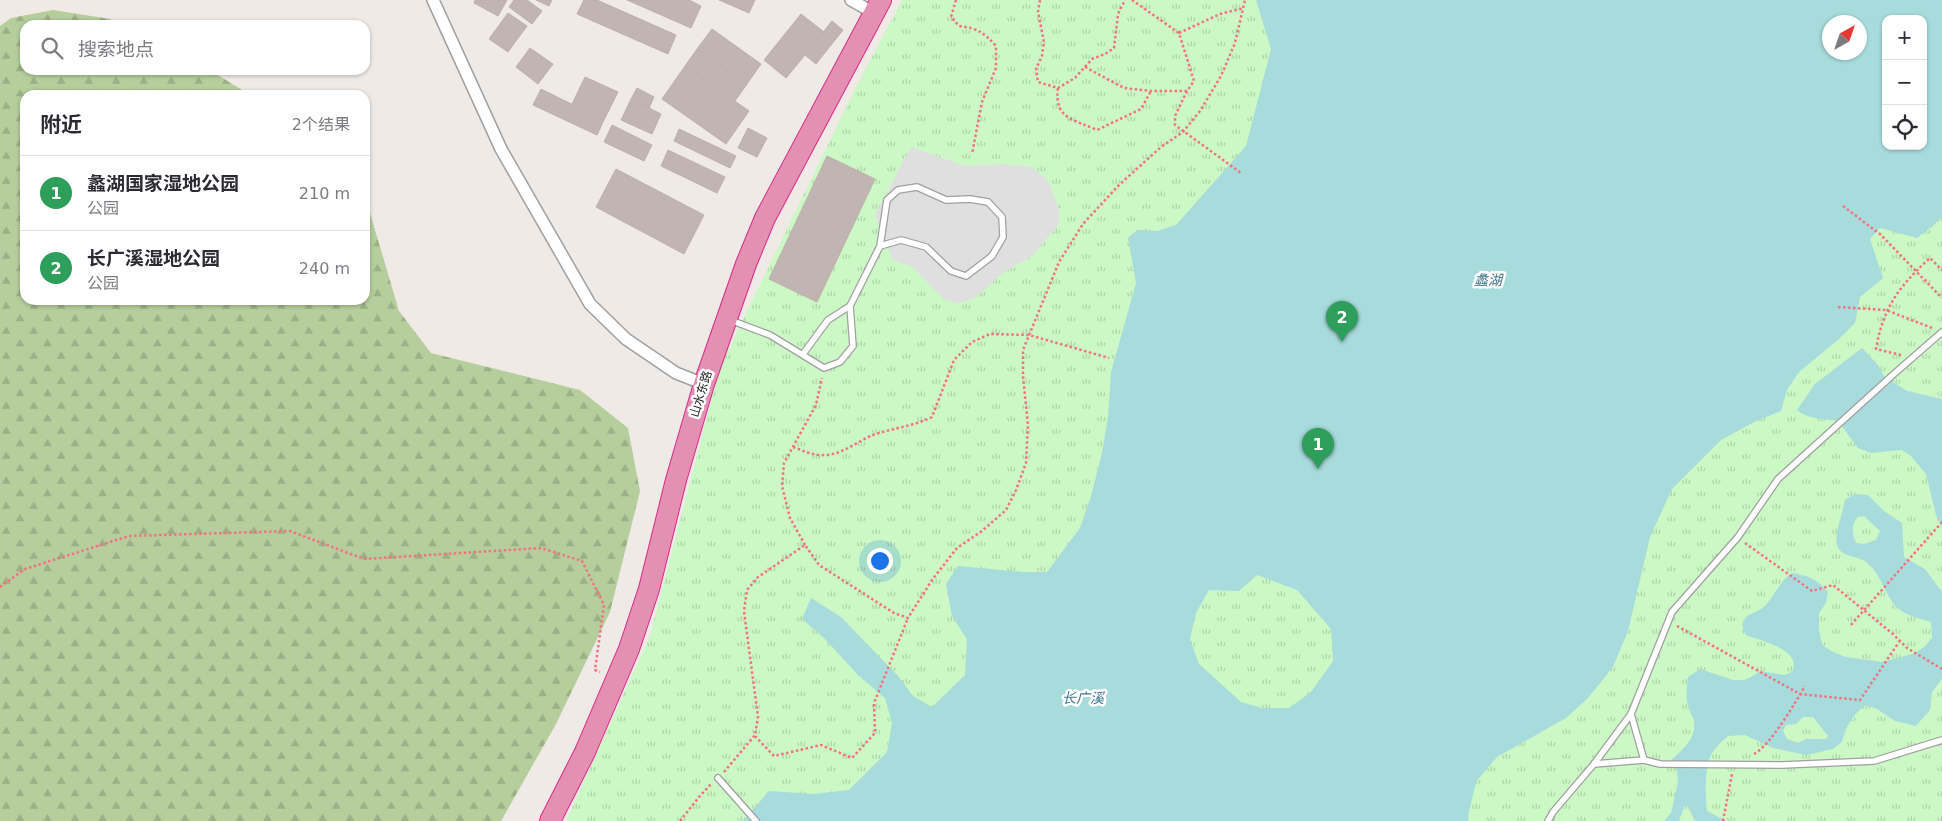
<!DOCTYPE html>
<html lang="zh">
<head>
<meta charset="utf-8">
<style>
	body { margin:0; font-family:"DejaVu Sans","Noto Sans SC",sans-serif; background:#f7f7f7; color:#2b2b33 }
	.controls { position:absolute; right:15px; top:15px; display:grid; overflow:hidden; border-radius:10px; box-shadow:0 1px 4px #0004 }
	.controls button { width:45px; height:45px; display:grid; place-items:center; padding:0; border:0; border-bottom:1px solid #e1e1e2; background:#fff; color:#2b2b33; font:25px sans-serif }
	.compass { position:absolute; left:1822px; top:15px; width:45px; height:45px; border-radius:50%; background:#fff; box-shadow:0 1px 4px #0004; rotate:40deg }
	.you { position:absolute; left:879px; top:560px; width:18px; height:18px; margin:-12px; border:4px solid #fff; border-radius:50%; background:#1a73e8; box-shadow:0 0 0 8px #1a73e833 }
	.badge { display:grid; place-items:center; width:32px; height:32px; border-radius:50%; background:#c8062f; color:#fff; font-size:16px; font-weight:700 }
	.pin { position:absolute; translate:-50% -41px; filter:drop-shadow(0 1px 2px #0008) }
	.pin::after { content:''; position:absolute; top:26px; width:18px; height:15px; background:inherit; clip-path:polygon(0 0,100% 0,50% 100%) }
	.list { margin:0; padding:0; list-style:none }
	h2 { display:flex; justify-content:space-between; align-items:center; height:65px; margin:0; padding:0 20px; font-size:21px }
	h2 small { font-size:16px; font-weight:400; color:#7c7c81 }
	.list li { display:grid; grid-template-columns:32px 1fr auto; gap:15px; align-items:center; box-sizing:border-box; height:75px; padding:0 20px; border-top:1px solid #e1e1e2 }
	.list b { display:block; font-size:19px; white-space:nowrap }
	.list p { margin:0; font-size:16px; white-space:nowrap; color:#7c7c81 }
	.list em { font-size:16px; font-style:normal; color:#7c7c81 }
	.icon { flex:none; width:28px; height:28px; fill:none; stroke:currentColor; stroke-width:2; stroke-linecap:round; stroke-linejoin:round }
	.map { position:relative; flex:none; width:1942px; height:821px; overflow:hidden }
	.search { position:absolute; background:#fff; box-shadow:0 1px 4px #0004; left:20px; top:20px; width:350px; height:55px; display:flex; align-items:center; gap:12px; box-sizing:border-box; padding:0 18px; border-radius:15px; color:#7c7c81; font-size:19px }
	.panel { position:absolute; background:#fff; box-shadow:0 1px 4px #0004; left:20px; top:90px; width:350px; height:215px; border-radius:15px }
	.map>svg:first-child { display:block }
	.forest { fill:url(#forest-firs) }
	.park { fill:url(#park-tufts); fill-rule:evenodd }
	.parking { fill:#dfdfdf }
	.water { fill:#a8dbdc; fill-rule:evenodd }
	.building { fill:#c0b5b2; stroke:#c1aea9 }
	.lines { fill:none; stroke-linecap:round; stroke-linejoin:round }
	.lane-casing { stroke:#a0a0a0; stroke-width:8 }
	.street-casing { stroke:#a0a0a0; stroke-width:14 }
	.highway-casing { stroke:#d62b89; stroke-width:22 }
	.path { stroke:#f5717f; stroke-width:2.5; stroke-dasharray:2.5 2.5; stroke-linecap:butt }
	.lane { stroke:#fff; stroke-width:5.5 }
	.street { stroke:#fff; stroke-width:11 }
	.highway { stroke:#e490b2; stroke-width:20 }
	.labels { text-anchor:middle; dominant-baseline:central; stroke-width:5; stroke-linejoin:round; paint-order:stroke }
	.street-label { font-size:12px; fill:#1f1f1f; stroke:#fff }
	.water-label { font-size:14px; font-style:italic; fill:#42778e; stroke:#fff }
</style>
</head>
<body>
<div class="map">
<svg width="1942" height="821" viewBox="0 0 1942 821">
	<defs>
		<pattern id="forest-firs" width="22" height="20" patternUnits="userSpaceOnUse" patternTransform="scale(1.25)"><rect width="22" height="20" fill="#b5ce9c"/><path d="M5 1l3.5 6h-7zM16 11l3.5 6h-7z" fill="#9bb086"/></pattern>
		<pattern id="park-tufts" width="24" height="20" patternUnits="userSpaceOnUse" patternTransform="scale(1.25)"><rect width="24" height="20" fill="#cbf8c5"/><path d="M3 7l-1-3M5 7V3M7 7l1-3M15 17l-1-3M17 17v-4M19 17l1-3" fill="none" stroke="#aed4a9"/></pattern>
	</defs>
	<rect width="100%" height="100%" fill="#f0eae6"/>
	<!-- forest -->
	<polygon class="forest" points="53,10 110,19 122,25 25,25 25,70 210,70 250,95 25,95 25,300 365,300 365,205 370,213 399,311 431,353 580,390 628,428 640,491 610,612 556,724 501,821 0,821 0,26 11,18"/>
	<!-- park -->
	<path class="park" d="M902,0H1942V821H566L650,636L720,367L854,91ZM1886,19H1923V146H1886ZM1830,22H1860V52H1830Z"/>
	<!-- parking -->
	<polygon class="parking" points="911,147 966,166 1006,164 1032,167 1048,181 1059,209 1058,225 1032,256 1001,274 977,297 959,303 943,299 913,267 893,260 875,215"/>
	<!-- water -->
	<g class="water">
		<path d="M1256,0H1942V216L1934,225L1917,238L1880,228L1870,239L1883,278L1860,297L1855,323L1839,339L1799,372L1787,390L1781,411L1756,421L1721,440L1672,489L1650,537L1628,631L1613,667L1588,698L1566,718L1497,757L1476,782L1468,816L1469,821H743L769,791L814,794L849,790L887,752L892,723L885,698L859,676L824,638L802,619L811,598L841,617L898,676L913,696L932,707L965,675L967,639L952,616L946,584L958,566L1023,572H1047L1080,528L1091,496L1102,453L1108,417L1111,372L1136,283L1128,238L1137,230L1157,231L1176,225L1246,146L1271,49ZM1886,19H1923V146H1886ZM1830,22H1860V52H1830ZM1257,575L1297,590L1331,629L1333,661L1311,692L1289,708H1262L1241,702L1199,664L1190,639L1196,613L1209,590L1239,591Z"/>
		<path d="M1862,348L1878,365L1884,376L1907,391L1942,399V527L1936,515L1926,474L1910,455L1901,450L1871,453L1858,448L1838,421C1825,419 1807,419 1797,410L1815,384Z"/>
		<path d="M1855,494L1868,495L1884,511L1902,523L1904,557L1925,569L1942,592V679L1932,692L1930,710L1916,726L1895,721L1877,709L1866,705C1852,715 1846,726 1842,742L1833,749L1806,755L1773,748L1745,735L1728,736C1721,742 1714,748 1710,757C1705,769 1705,798 1707,811L1726,821H1695L1687,805L1684,807L1679,821H1664L1671,813L1678,782L1677,771L1670,761C1681,751 1696,739 1694,723C1694,718 1690,713 1689,708C1685,698 1687,687 1688,677L1700,669L1733,680H1746L1760,671L1784,675L1792,672C1803,649 1760,641 1746,635C1743,630 1741,625 1744,620C1748,613 1755,613 1761,609C1771,603 1778,582 1792,573C1808,575 1818,580 1828,592L1826,603L1819,613V629L1822,645L1833,652L1846,657L1883,662L1915,653L1924,647L1932,638L1931,622C1917,618 1899,614 1891,600C1883,587 1879,572 1866,562C1857,555 1841,558 1837,545C1834,535 1843,512 1845,500ZM1864,516L1880,531L1876,540L1864,544L1856,543C1852,534 1851,524 1858,517ZM1803,717H1813L1828,736L1826,739H1806L1798,743L1787,739L1783,731L1786,725L1796,724Z"/>
	</g>
	<!-- building -->
	<g class="building">
		<polygon points="475,0 507,0 498,16 474,3"/>
		<polygon points="514,0 527,0 542,11 532,24 509,7"/>
		<polygon points="536,0 552,0 549,6"/>
		<polygon points="584,0 597,0 676,35 668,54 577,14"/>
		<polygon points="627,0 689,0 701,6 691,28"/>
		<polygon points="719,0 755,0 749,13"/>
		<polygon points="508,13 527,26 508,52 489,39"/>
		<polygon points="801,14 824,32 786,78 764,60"/>
		<polygon points="832,21 843,30 816,64 805,55"/>
		<polygon points="712,29 761,64 747,84 697,49"/>
		<polygon points="530,48 553,64 538,84 516,67"/>
		<polygon points="697,49 747,84 735,101 685,66"/>
		<polygon points="685,66 749,111 726,144 662,99"/>
		<polygon points="585,77 618,92 604,120 572,104"/>
		<polygon points="637,88 654,97 649,108 631,99"/>
		<polygon points="541,89 604,120 597,135 533,105"/>
		<polygon points="631,99 661,114 652,134 621,120"/>
		<polygon points="612,125 652,145 644,161 604,142"/>
		<polygon points="748,128 767,138 757,157 738,148"/>
		<polygon points="679,129 736,156 730,168 674,141"/>
		<polygon points="668,150 725,177 717,193 661,166"/>
		<polygon points="827,156 875,179 817,302 769,279"/>
		<polygon points="616,169 704,215 684,254 596,207"/>
	</g>
	<g class="lines">
		<defs>
			<g id="lane">
				<polyline points="730,320 770,335 824,368 840,362 853,346 850,306 880,246 901,240 926,247 951,271 966,276 992,256 1003,237 1002,217 988,202 970,199 946,200 917,187 898,190 887,200 880,246"/>
				<polyline points="803,354 828,320 850,306"/>
				<polyline points="1631,714 1644,760"/>
				<polyline points="1594,764 1644,760 1660,764 1782,765 1874,761 1942,740"/>
				<polyline points="718,778 756,821"/>
				<polyline points="1548,821 1553,812 1594,764 1631,714 1672,612 1738,537 1778,479 1895,373 1942,332"/>
			</g>
			<g id="street">
				<polyline points="433,0 501,149 590,304 626,339 676,373 704,384"/>
				<polyline points="851,0 874,13"/>
			</g>
			<polyline id="highway" points="550,821 585,752 629,649 649,589 676,480 704,384 746,264 765,218 881,0"/>
		</defs>
		<!-- lane casing -->
		<use href="#lane" class="lane-casing"/>
		<!-- street casing -->
		<use href="#street" class="street-casing"/>
		<!-- highway casing -->
		<use href="#highway" class="highway-casing"/>
		<!-- path -->
		<g class="path">
			<path d="M956,0L951,17L959,26C978,28 984,33 996,46V68L982,102L972,154"/>
			<polyline points="1040,0 1038,12 1044,42 1042,56 1036,69 1038,82 1058,88 1075,78 1092,59 1105,54 1114,48 1118,14 1125,0"/>
			<polyline points="1179,33 1220,14 1244,8"/>
			<polyline points="1085,67 1124,88 1151,91 1187,91 1194,81 1179,33 1132,0"/>
			<path d="M1058,88C1054,119 1073,119 1097,130L1141,109L1151,91"/>
			<polyline points="1187,91 1175,116 1175,125 1241,173"/>
			<polyline points="1843,206 1881,235 1942,298"/>
			<polyline points="1838,307 1886,310 1932,328"/>
			<path d="M1901,355L1876,349C1883,308 1899,286 1930,258L1942,270"/>
			<path d="M793,447C804,451 814,456 826,455C843,454 858,441 873,435C893,428 914,426 932,417L954,360L972,342L990,334L1029,335L1109,358"/>
			<polyline points="1745,543 1812,591 1833,585 1893,634 1907,648 1942,669"/>
			<polyline points="805,545 790,518 782,486 784,463 816,405 822,378"/>
			<polyline points="0,587 25,569 129,536 290,531 364,559 541,548 582,561 604,605 595,670 600,672"/>
			<polyline points="1851,625 1942,522"/>
			<polyline points="1677,626 1800,694 1860,700 1899,642"/>
			<polyline points="755,736 774,756 821,745 852,758 875,733 874,703 908,618"/>
			<path d="M1754,754C1770,746 1795,703 1805,686"/>
			<polyline points="724,772 755,735 758,717 744,611 747,590 758,577 805,545 819,565 894,613 908,618 932,580 957,548 982,531 1006,510 1016,490 1026,463 1028,425 1023,376 1023,350 1059,262 1083,224 1119,185 1161,147 1183,132 1200,111 1221,76 1235,43 1245,0"/>
			<polyline points="680,821 699,797 711,784"/>
			<polyline points="1723,821 1732,774"/>
		</g>
		<!-- lane -->
		<use href="#lane" class="lane"/>
		<!-- street -->
		<use href="#street" class="street"/>
		<!-- highway -->
		<use href="#highway" class="highway"/>
	</g>
	<g class="labels">
		<!-- street labels -->
		<g class="street-label">
			<text transform="translate(701 394) rotate(-73)">山水东路</text>
		</g>
		<!-- water labels -->
		<g class="water-label">
			<text x="1488" y="280">蠡湖</text>
			<text x="1083" y="698">长广溪</text>
		</g>
	</g>
</svg>
<div class="controls">
<button>+</button>
<button>−</button>
<button><svg class="icon" aria-label="locate" viewBox="0 0 24 24"><circle cx="12" cy="12" r="6"/><path d="M12 2v4M12 18v4M2 12h4M18 12h4"/></svg></button>
</div>
<svg class="compass" viewBox="-18 -18 36 36"><path d="M0-13l5 13h-10z" fill="#e53935"/><path d="M0 13l5-13h-10z" fill="#7c7c81"/></svg>
<div class="you"></div>
<div class="pin badge" style="left:1318px;top:469px;background:#2e9e5b">1</div>
<div class="pin badge" style="left:1342px;top:342px;background:#2e9e5b">2</div>
<div class="search"><svg class="icon" aria-label="search" viewBox="0 0 24 24"><circle cx="10" cy="10" r="6"/><path d="M15 15l6 6"/></svg>搜索地点</div>
<section class="panel">
<h2>附近<small>2个结果</small></h2>
<ul class="list">
<li><span class="badge" style="background:#2e9e5b">1</span><div><b>蠡湖国家湿地公园</b><p>公园</p></div><em>210 m</em></li>
<li><span class="badge" style="background:#2e9e5b">2</span><div><b>长广溪湿地公园</b><p>公园</p></div><em>240 m</em></li>
</ul>
</section>
</div>
</body>
</html>
